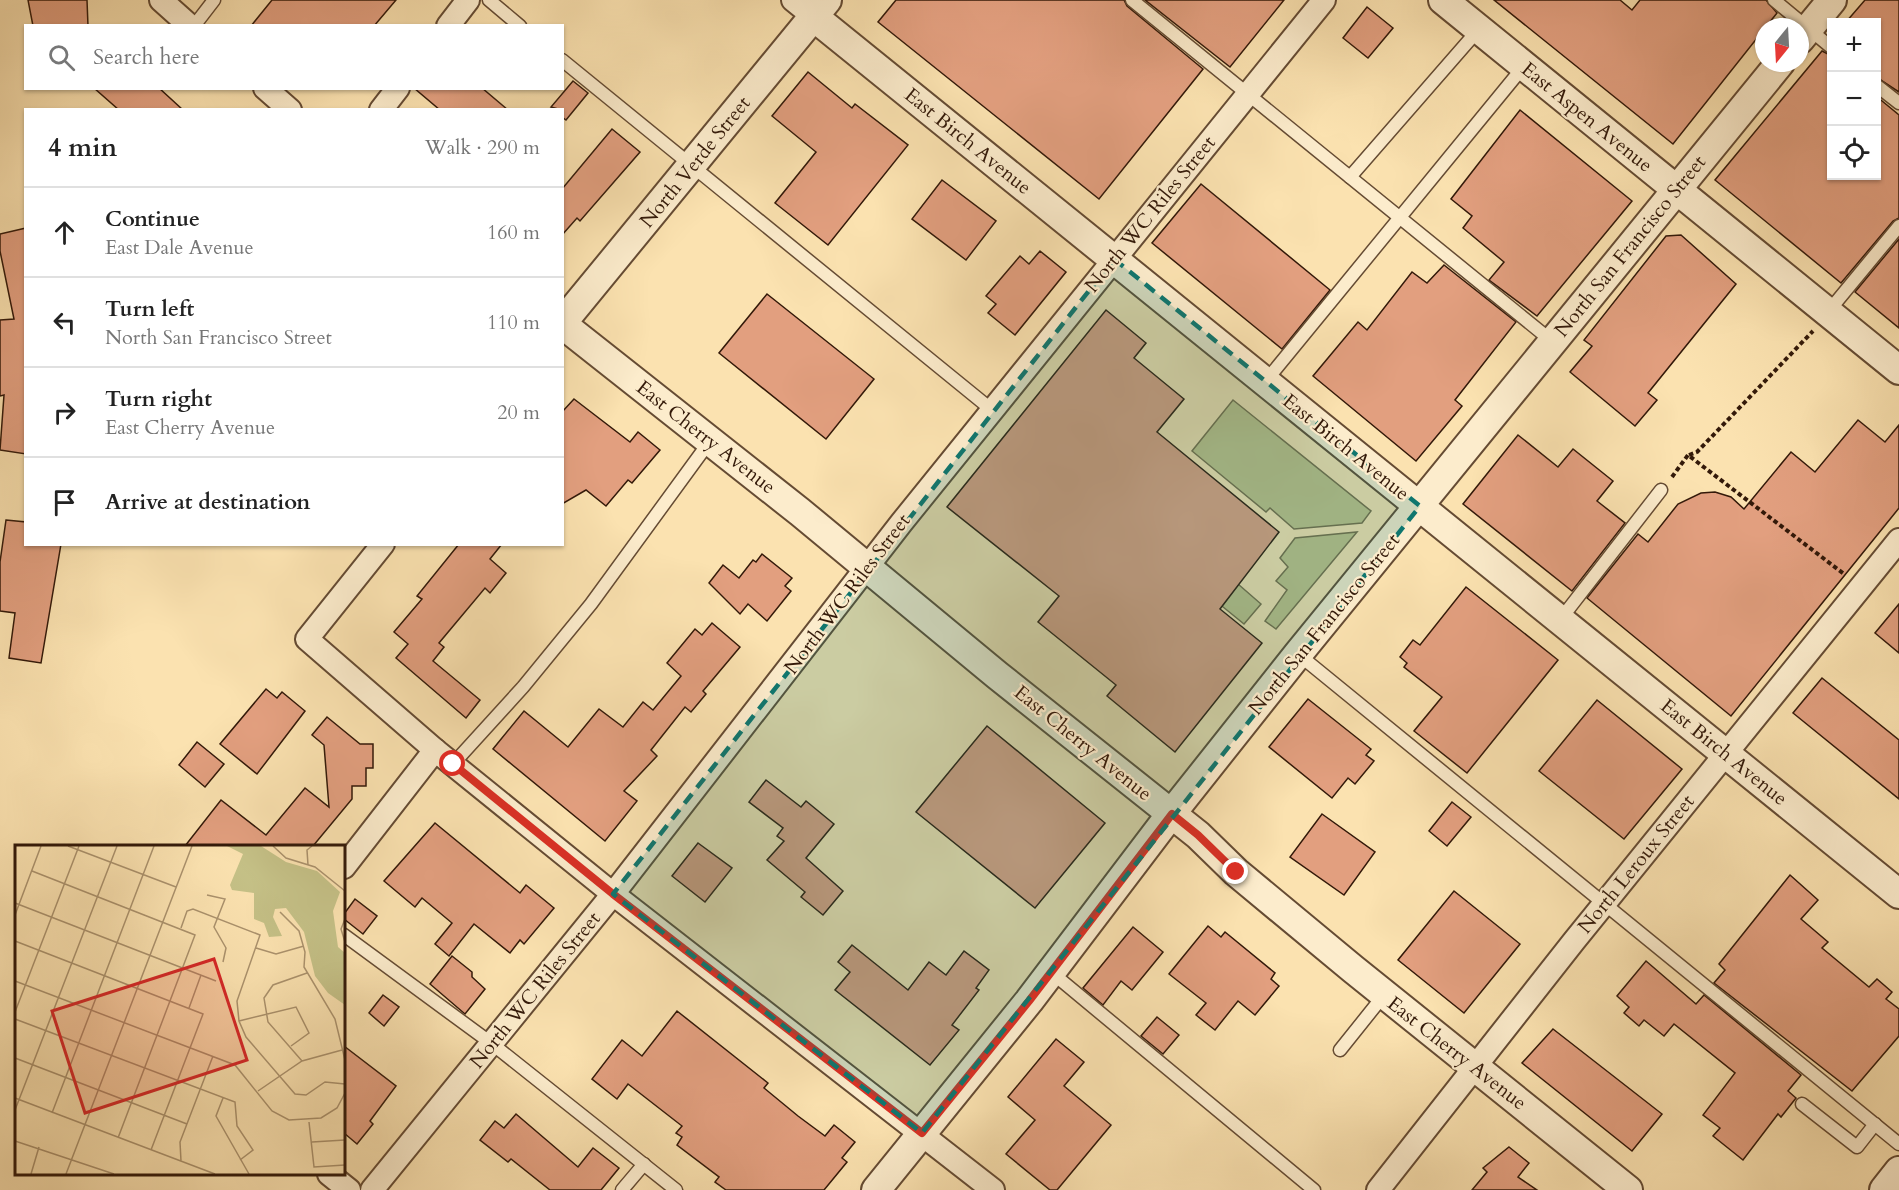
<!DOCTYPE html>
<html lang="en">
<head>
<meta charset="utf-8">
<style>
	body { margin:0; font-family:Cardo,serif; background:#f6f6f6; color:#222 }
	.controls { position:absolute; right:18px; top:18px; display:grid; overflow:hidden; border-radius:0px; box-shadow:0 2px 4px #0004 }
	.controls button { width:54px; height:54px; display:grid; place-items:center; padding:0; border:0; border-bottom:2px solid #e0e0e0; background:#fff; color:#222; font:30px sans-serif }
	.compass { position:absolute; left:1755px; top:18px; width:54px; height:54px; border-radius:50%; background:#fff; box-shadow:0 2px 4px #0004; rotate:198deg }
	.stop { position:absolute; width:18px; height:18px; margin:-14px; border:4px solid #d93025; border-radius:50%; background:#fff }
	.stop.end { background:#d93025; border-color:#fff; box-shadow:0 2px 6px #0008 }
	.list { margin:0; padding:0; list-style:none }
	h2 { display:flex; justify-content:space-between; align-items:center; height:78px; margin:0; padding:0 24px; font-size:26px }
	h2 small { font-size:20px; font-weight:400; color:#767676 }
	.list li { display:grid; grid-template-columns:39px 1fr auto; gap:18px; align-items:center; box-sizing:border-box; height:90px; padding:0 24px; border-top:2px solid #e0e0e0 }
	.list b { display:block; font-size:22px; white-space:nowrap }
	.list p { margin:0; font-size:20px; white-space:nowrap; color:#767676 }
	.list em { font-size:20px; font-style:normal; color:#767676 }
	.icon { flex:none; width:33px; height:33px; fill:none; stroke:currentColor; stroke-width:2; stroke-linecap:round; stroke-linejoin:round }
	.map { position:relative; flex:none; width:1899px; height:1190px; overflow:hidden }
	.search { position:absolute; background:#fff; box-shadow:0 2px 4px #0004; left:24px; top:24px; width:540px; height:66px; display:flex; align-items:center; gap:15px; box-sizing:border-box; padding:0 21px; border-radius:0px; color:#767676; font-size:22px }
	.panel { position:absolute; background:#fff; box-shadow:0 2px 4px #0004; left:24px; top:108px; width:540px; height:438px; border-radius:0px }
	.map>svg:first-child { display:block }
	.green { fill:#c5c187; stroke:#7c6d48; stroke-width:1.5 }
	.building { fill:#e29f7f; stroke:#331909; stroke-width:1.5 }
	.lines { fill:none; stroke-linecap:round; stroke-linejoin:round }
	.service-casing { stroke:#654b33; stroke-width:15 }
	.minor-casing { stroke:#654b33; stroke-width:26 }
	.tertiary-casing { stroke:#654b33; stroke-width:32 }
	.path { stroke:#331909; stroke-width:4; stroke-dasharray:4.5 3; stroke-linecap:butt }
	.service { stroke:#fceccc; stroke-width:12 }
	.minor { stroke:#fceccc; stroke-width:22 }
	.tertiary { stroke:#fceccc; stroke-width:28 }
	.route { stroke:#d93025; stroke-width:8 }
	.marked { fill:#0f766e; fill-opacity:0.2; stroke:#0f766e; stroke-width:4.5; stroke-dasharray:12 8; stroke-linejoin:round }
	.labels { text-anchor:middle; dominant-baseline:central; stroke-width:4.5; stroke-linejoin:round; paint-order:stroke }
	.street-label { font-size:20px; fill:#331909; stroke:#fceccc }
	.inset-road { fill:none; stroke:#ab926d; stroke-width:1.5 }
	.view { fill:#d62828; fill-opacity:0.15; stroke:#d62828; stroke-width:3 }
	.inset-edge { fill:none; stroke:#331909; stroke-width:3 }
</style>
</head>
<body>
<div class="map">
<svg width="1899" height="1190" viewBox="0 0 1899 1190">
	<rect width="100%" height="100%" fill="#fbe2b0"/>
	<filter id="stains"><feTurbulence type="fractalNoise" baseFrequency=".00333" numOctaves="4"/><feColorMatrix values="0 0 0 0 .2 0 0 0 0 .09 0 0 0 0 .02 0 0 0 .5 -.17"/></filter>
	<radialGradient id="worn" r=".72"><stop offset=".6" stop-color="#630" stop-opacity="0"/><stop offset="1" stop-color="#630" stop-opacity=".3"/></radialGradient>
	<!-- green -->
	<g class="green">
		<polygon points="1233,400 1371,511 1362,523 1294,529 1270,508 1266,512 1192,451"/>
		<polygon points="1357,532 1276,629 1265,621 1287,590 1276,581 1288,567 1280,558 1295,538"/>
		<polygon points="1238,584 1261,604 1244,624 1212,598"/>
	</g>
	<!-- building -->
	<g class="building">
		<polygon points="28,0 87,0 88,26 33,26"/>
		<polygon points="272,0 396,0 374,26 251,26"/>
		<polygon points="896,0 1124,0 1127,6 1203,69 1099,199 878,22"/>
		<polygon points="1145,0 1284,0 1230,67"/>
		<polygon points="1494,0 1620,0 1632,10 1640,0 1766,0 1777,13 1673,144"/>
		<polygon points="1865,0 1899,0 1899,92 1876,77 1876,22 1846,22"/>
		<polygon points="1367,7 1393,28 1368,58 1343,38"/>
		<polygon points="1822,51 1832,56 1832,176 1876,176 1876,96 1899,115 1899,218 1893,221 1841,283 1715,180"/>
		<polygon points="808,72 852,108 855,104 908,145 828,245 775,203 816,152 772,116"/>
		<polygon points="573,81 588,93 566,120 562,117 562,110 551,107"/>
		<polygon points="94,88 159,88 183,110 119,110"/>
		<polygon points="414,88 482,88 508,110 440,110"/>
		<polygon points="1520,110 1632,201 1537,316 1489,280 1504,262 1463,228 1472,216 1451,199"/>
		<polygon points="612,129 640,152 580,221 577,218 562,235 562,189"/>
		<polygon points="942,180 996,221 966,260 912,219"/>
		<polygon points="1201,184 1330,290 1282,349 1152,243"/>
		<polygon points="26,228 26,454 0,450 4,395 0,396 0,320 14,319 0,251 0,234"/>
		<polygon points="1681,235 1736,284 1648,393 1657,400 1635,426 1570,372 1592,346 1584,340 1666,236"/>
		<polygon points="1899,239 1899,328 1855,292"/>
		<polygon points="1040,251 1066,272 1015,335 988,313 996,304 986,296 1020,256 1029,264"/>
		<polygon points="1444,265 1516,322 1455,400 1462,406 1416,461 1313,376 1358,322 1367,330 1412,272 1427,283"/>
		<polygon points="767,294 874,379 826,439 719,353"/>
		<polygon points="1106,310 1146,343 1134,358 1184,399 1157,432 1279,532 1220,609 1262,643 1175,752 1107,696 1116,685 1038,622 1059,596 947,507"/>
		<polygon points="574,399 630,442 638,432 660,450 632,483 628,480 606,506 586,490 562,504 562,412"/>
		<polygon points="1858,420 1885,442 1899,425 1899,508 1731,716 1587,598 1638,534 1648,542 1678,504 1701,493 1715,492 1731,497 1744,509 1791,452 1815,472"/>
		<polygon points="1518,435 1558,467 1573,449 1613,481 1597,501 1625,523 1572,591 1463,504"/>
		<polygon points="6,520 26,522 26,544 61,544 41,663 9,658 15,613 0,611 0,562"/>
		<polygon points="459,544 502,544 490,559 506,573 490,593 485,588 439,643 444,647 433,661 480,700 466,718 396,658 408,644 394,632 422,599 417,596"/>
		<polygon points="762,554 792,578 785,586 791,591 767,621 748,604 740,614 709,583 723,565 739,578 753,560 756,562"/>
		<polygon points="1466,587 1558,660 1467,773 1414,731 1442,697 1404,667 1407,663 1400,657 1413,640 1420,645"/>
		<polygon points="1899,604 1899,653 1875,633"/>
		<polygon points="712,623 740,647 703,691 706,694 691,712 685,707 651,750 657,756 624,791 637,801 605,841 493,749 524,711 568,747 599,709 623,727 643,702 653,710 681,676 667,663 695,629 702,635"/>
		<polygon points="1822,678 1899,740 1899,799 1793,713"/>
		<polygon points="266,689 277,698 282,692 305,711 257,774 220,744"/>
		<polygon points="1308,699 1371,749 1366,755 1374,761 1355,784 1348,778 1332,798 1269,747"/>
		<polygon points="1597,700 1682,769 1624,839 1539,771"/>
		<polygon points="327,717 360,744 373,744 373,768 366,768 366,786 352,786 352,799 313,846 185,846 221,800 266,835 305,788 329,807 324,745 312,735"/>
		<polygon points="987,726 1105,823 1035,908 916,812"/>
		<polygon points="197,742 224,764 205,787 179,765"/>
		<polygon points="766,780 801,807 806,801 834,824 806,858 843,891 823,915 801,897 805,892 767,860 784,841 777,836 783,828 749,802"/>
		<polygon points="1452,802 1471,817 1447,846 1429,831"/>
		<polygon points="1322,814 1375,852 1344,895 1290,857"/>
		<polygon points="435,823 520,893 526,885 554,908 524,944 520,940 510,953 474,924 449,956 435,944 452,923 422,898 415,907 384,881"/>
		<polygon points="698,843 732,868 705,902 672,876"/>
		<polygon points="1790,875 1818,900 1801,919 1828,942 1822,948 1869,987 1877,979 1892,992 1886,999 1899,1009 1899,1036 1852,1091 1714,983 1725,970 1719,964"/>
		<polygon points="1454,891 1520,944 1464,1013 1398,960"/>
		<polygon points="355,899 377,916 363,934 344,919 344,914"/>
		<polygon points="1208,926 1221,937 1225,932 1275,973 1271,979 1279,986 1255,1015 1238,1001 1215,1030 1196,1015 1206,1003 1169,974"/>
		<polygon points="1133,927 1163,952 1132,990 1121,981 1103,1005 1083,988"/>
		<polygon points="852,945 908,990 929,962 946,975 964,951 989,970 976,988 979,990 952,1025 959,1030 930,1065 835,990 850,972 838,962"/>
		<polygon points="452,956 472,972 472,977 485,989 465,1014 430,984"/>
		<polygon points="1646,961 1696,1004 1704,995 1801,1075 1788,1091 1796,1098 1781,1117 1778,1114 1743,1160 1713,1136 1720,1128 1703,1115 1735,1073 1674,1024 1664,1036 1644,1020 1639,1026 1624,1013 1629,1007 1617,996"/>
		<polygon points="383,995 399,1007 384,1026 369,1013"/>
		<polygon points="677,1011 768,1083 764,1088 798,1116 825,1136 834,1125 855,1142 842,1158 847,1162 824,1190 726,1190 715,1182 719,1177 677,1145 682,1137 676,1133 682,1126 628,1084 617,1099 592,1079 622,1040 642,1056"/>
		<polygon points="1157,1017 1179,1035 1163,1054 1141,1036"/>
		<polygon points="1553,1029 1662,1114 1632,1151 1522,1063"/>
		<polygon points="1056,1039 1084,1062 1064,1086 1111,1125 1057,1190 1050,1190 1006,1154 1035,1120 1008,1097"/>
		<polygon points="344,1046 396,1086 370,1121 373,1124 357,1144 344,1133"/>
		<polygon points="516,1114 578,1167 593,1148 619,1168 601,1190 550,1190 511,1159 508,1162 480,1140 495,1121 504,1128"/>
		<polygon points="1509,1147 1529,1163 1518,1177 1537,1190 1472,1190 1487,1172 1483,1168"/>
	</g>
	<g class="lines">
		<defs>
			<g id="service">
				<polyline points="489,0 520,26"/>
				<polyline points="1132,0 1553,342"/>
				<polyline points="1774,0 1832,48"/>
				<polyline points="194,26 214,0"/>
				<polyline points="562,60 992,410"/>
				<polyline points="1876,85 1899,103"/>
				<polyline points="1350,177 1479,29"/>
				<polyline points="1828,312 1899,226"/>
				<polyline points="1265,382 1524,66"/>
				<polyline points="1560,620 1661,490"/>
				<polyline points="1298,654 1899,1144"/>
				<polyline points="453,764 523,687 591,604 710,441"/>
				<polyline points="344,935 491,1043 676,1190"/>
				<polyline points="1051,972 1314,1190"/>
				<polyline points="1340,1050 1384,995"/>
				<polyline points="1802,1104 1857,1147 1875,1124"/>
				<polyline points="622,1190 644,1164"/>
			</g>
			<g id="minor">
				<polyline points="161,0 190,26"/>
				<polyline points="793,0 814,17"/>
				<polyline points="448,26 468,0"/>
				<polyline points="265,88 290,110"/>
				<polyline points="381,110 398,88"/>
				<polyline points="383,544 307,639 435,750 613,894 993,1190"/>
				<polyline points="344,867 435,750"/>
				<polyline points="329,1174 349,1190"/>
				<polyline points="372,1190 613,894 902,522 1324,0"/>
				<polyline points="1378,1190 1574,941 1899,540"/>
			</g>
			<g id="tertiary">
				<polyline points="1443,0 1899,370"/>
				<polyline points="814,17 1899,894"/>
				<polyline points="1800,39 1832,0"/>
				<polyline points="562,323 827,0"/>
				<polyline points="562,324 800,512 997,675 1198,835 1236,872 1353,969 1628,1190"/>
				<polyline points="876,1190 1029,1001 1171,814 1298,654 1780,63"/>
				<polyline points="1884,1190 1899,1171"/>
			</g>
		</defs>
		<!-- service casing -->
		<use href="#service" class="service-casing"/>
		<!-- minor casing -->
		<use href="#minor" class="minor-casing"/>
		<!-- tertiary casing -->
		<use href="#tertiary" class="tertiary-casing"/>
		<!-- path -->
		<g class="path">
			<polyline points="1689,455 1697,452 1813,331"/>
			<polyline points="1672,477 1688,455 1844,574"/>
		</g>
		<!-- service -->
		<use href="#service" class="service"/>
		<!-- minor -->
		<use href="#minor" class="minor"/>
		<!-- tertiary -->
		<use href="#tertiary" class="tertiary"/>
	</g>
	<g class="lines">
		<!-- route -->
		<polyline class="route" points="453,764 613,894 922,1133 1029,1001 1172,814 1198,835 1236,872"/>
	</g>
	<!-- marked area -->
	<path class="marked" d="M1114,259L1420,506L922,1133L613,894Z"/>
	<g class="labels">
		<!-- street labels -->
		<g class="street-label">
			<text transform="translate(1587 117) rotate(39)">East Aspen Avenue</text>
			<text transform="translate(968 141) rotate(39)">East Birch Avenue</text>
			<text transform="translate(695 162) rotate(-51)">North Verde Street</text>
			<text transform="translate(1150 214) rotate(-51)">North WC Riles Street</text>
			<text transform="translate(1630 246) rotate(-51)">North San Francisco Street</text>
			<text transform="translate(706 437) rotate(38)">East Cherry Avenue</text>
			<text transform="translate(1346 447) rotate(39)">East Birch Avenue</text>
			<text transform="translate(847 594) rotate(-53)">North WC Riles Street</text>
			<text transform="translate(1324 624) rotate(-51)">North San Francisco Street</text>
			<text transform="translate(1083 743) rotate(39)">East Cherry Avenue</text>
			<text transform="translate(1724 752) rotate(39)">East Birch Avenue</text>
			<text transform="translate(1636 864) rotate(-51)">North Leroux Street</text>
			<text transform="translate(535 990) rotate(-51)">North WC Riles Street</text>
			<text transform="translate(1457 1053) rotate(38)">East Cherry Avenue</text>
		</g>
	</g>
	<!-- overview -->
	<g transform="translate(15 845)">
		<rect width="330" height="330" fill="#fbe2b0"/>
		<path d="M212,1H246L271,17L302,26L325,47L318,66L323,102L330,108V160L313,148L300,131L289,87L271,63L260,64L258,72L267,91L254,92L249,78L239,74V48L217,45L215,40L228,9Z" fill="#c5c187"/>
		<path class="inset-road" d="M53,1L161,42M258,1L271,13L300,22L330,46M293,20L292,5L297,1M17,26L180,90L103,293M192,50L210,54L199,82L211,103L208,117M0,58L201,136M265,67L284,86L290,107L289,122L320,174L330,215M0,70L26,1M330,74L326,84L330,97M166,83L172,66L178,64L245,90L222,156L224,176L231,192L280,249L291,250L310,237L330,239M0,96L188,169L136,305M241,103L261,109L289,101M0,136L220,220L257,266L274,275L306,273L322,263L330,248M174,163L186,130M0,167L64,1M0,174L220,257L222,281L238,305L225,315M224,176L281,162L294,188L276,201M0,213L172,279M287,216L253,177L249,153L258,140L292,128M243,246L287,216L327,205M0,253L200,329M208,253L201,271L234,329M0,265L102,1M37,268L139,1M294,277L299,322L330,320M0,296L99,329M297,297L330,295M166,316L165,297L198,211M16,329L24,302M51,329L177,1"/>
		<path class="view" d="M199,114L232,215L70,268L37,166Z"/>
		<rect width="330" height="330" class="inset-edge"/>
	</g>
	<rect width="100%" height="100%" filter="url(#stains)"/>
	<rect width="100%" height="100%" fill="url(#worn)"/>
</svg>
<div class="controls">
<button>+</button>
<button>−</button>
<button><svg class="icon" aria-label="locate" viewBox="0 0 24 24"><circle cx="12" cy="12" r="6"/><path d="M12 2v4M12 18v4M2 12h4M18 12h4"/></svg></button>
</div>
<svg class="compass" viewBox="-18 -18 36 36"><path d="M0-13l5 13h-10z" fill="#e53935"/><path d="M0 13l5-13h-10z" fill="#767676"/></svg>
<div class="stop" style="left:453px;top:764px"></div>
<div class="stop end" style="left:1236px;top:872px"></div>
<div class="search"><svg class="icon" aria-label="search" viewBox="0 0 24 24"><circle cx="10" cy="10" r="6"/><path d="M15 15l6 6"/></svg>Search here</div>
<section class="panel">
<h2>4 min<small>Walk · 290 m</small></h2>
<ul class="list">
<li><svg class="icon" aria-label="ahead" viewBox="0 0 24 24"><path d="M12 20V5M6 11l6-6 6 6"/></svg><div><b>Continue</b><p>East Dale Avenue</p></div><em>160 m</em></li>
<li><svg class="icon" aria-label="left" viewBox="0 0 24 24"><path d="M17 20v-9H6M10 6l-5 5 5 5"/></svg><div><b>Turn left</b><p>North San Francisco Street</p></div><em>110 m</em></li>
<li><svg class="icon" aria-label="right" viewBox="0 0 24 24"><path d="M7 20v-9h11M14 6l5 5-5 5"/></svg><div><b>Turn right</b><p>East Cherry Avenue</p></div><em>20 m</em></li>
<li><svg class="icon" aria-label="arrive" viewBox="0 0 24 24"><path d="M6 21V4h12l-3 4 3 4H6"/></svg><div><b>Arrive at destination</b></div></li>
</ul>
</section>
</div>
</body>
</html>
